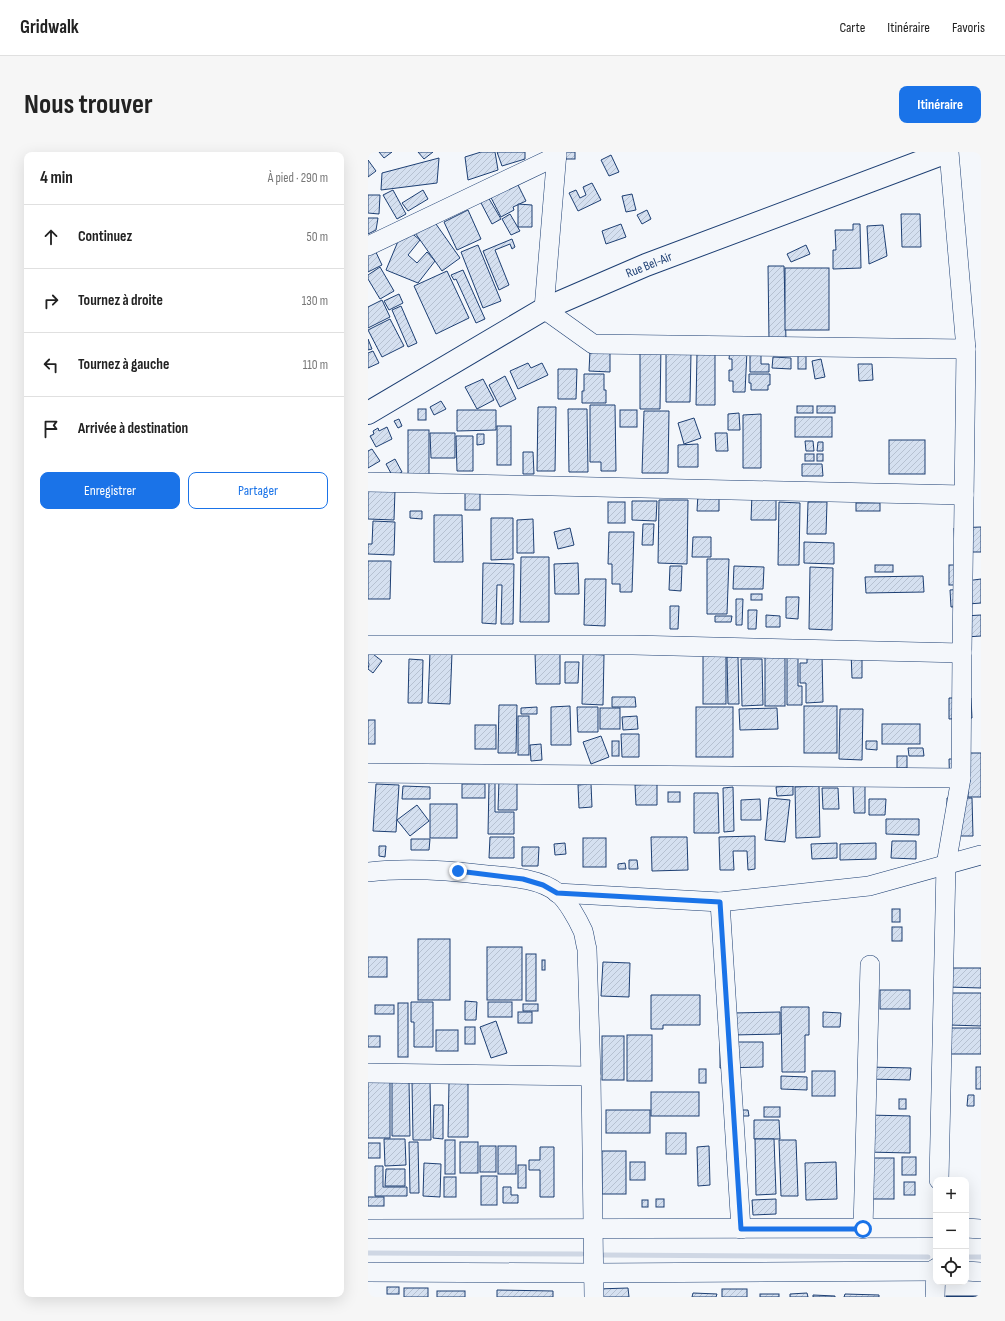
<!DOCTYPE html>
<html lang="fr">
<head>
<meta charset="utf-8">
<style>
	body { margin:0; font-family:"Sofia Sans Condensed",sans-serif; background:#f6f6f6; color:#222 }
	.controls { position:absolute; right:12px; bottom:12px; display:grid; overflow:hidden; border-radius:8px; box-shadow:0 4px 16px #0002 }
	.controls button { width:36px; height:36px; display:grid; place-items:center; padding:0; border:0; border-bottom:1px solid #e0e0e0; background:#fff; color:#222; font:20px sans-serif }
	.stop { position:absolute; width:12px; height:12px; margin:-9px; border:3px solid #1a73e8; border-radius:50%; background:#fff }
	.stop.end { background:#1a73e8; border-color:#fff; box-shadow:0 1px 4px #0008 }
	.list { margin:0; padding:0; list-style:none }
	h2 { display:flex; justify-content:space-between; align-items:center; height:52px; margin:0; padding:0 16px; font-size:17px }
	h2 small { font-size:13px; font-weight:400; color:#767676 }
	.list li { display:grid; grid-template-columns:26px 1fr auto; gap:12px; align-items:center; box-sizing:border-box; height:64px; padding:0 16px; border-top:1px solid #e0e0e0 }
	.list b { display:block; font-size:15px; white-space:nowrap }
	.list em { font-size:13px; font-style:normal; color:#767676 }
	.actions { display:flex; gap:8px; padding:12px 16px }
	.actions a { flex:1; padding:9px 0; border:1px solid #1a73e8; border-radius:8px; text-align:center; font-size:14px; color:#1a73e8 }
	.actions .main { background:#1a73e8; color:#fff }
	.icon { flex:none; width:22px; height:22px; fill:none; stroke:currentColor; stroke-width:2; stroke-linecap:round; stroke-linejoin:round }
	.map { position:relative; flex:none; width:613px; height:1145px; overflow:hidden; border-radius:8px }
	header { display:flex; align-items:center; gap:24px; box-sizing:border-box; height:56px; padding:0 20px; background:#fff; border-bottom:1px solid #e0e0e0 }
	header strong { font-size:19px }
	nav { display:flex; gap:22px; margin-inline-start:auto; font-size:14px }
	.intro { display:flex; align-items:center; justify-content:space-between; box-sizing:border-box; height:96px; padding:0 24px }
	h1 { margin:0; font-size:28px }
	.button { padding:10px 18px; border-radius:8px; background:#1a73e8; color:#fff; font-size:14px; font-weight:700 }
	main { display:flex; gap:24px; padding:0 24px }
	aside { flex:1; background:#fff; border-radius:8px; box-shadow:0 4px 16px #0002 }
	.map>svg:first-child { display:block }
	.lines { fill:none; stroke-linecap:round; stroke-linejoin:round }
	.stream { stroke:#cfd7e4; stroke-width:5 }
	.building { fill:url(#building-hatch); stroke:#1d3f73 }
	.minor-casing { stroke:#1d3f73; stroke-width:20 }
	.major-casing { stroke:#1d3f73; stroke-width:24 }
	.minor { stroke:#f4f7fb; stroke-width:19 }
	.major { stroke:#f4f7fb; stroke-width:22 }
	.route { stroke:#1a73e8; stroke-width:5 }
	.labels { text-anchor:middle; dominant-baseline:central; stroke-width:3; stroke-linejoin:round; paint-order:stroke }
	.street-label { font-size:13px; fill:#1d3f73; stroke:#f4f7fb }
</style>
</head>
<body>
<header>
<strong>Gridwalk</strong>
<nav><a>Carte</a><a>Itinéraire</a><a>Favoris</a></nav>
</header>
<div class="intro"><h1>Nous trouver</h1><a class="button">Itinéraire</a></div>
<main>
<aside>
<h2>4 min<small>À pied · 290 m</small></h2>
<ul class="list">
<li><svg class="icon" aria-label="ahead" viewBox="0 0 24 24"><path d="M12 20V5M6 11l6-6 6 6"/></svg><div><b>Continuez</b></div><em>50 m</em></li>
<li><svg class="icon" aria-label="right" viewBox="0 0 24 24"><path d="M7 20v-9h11M14 6l5 5-5 5"/></svg><div><b>Tournez à droite</b></div><em>130 m</em></li>
<li><svg class="icon" aria-label="left" viewBox="0 0 24 24"><path d="M17 20v-9H6M10 6l-5 5 5 5"/></svg><div><b>Tournez à gauche</b></div><em>110 m</em></li>
<li><svg class="icon" aria-label="arrive" viewBox="0 0 24 24"><path d="M6 21V4h12l-3 4 3 4H6"/></svg><div><b>Arrivée à destination</b></div></li>
</ul>
<div class="actions"><a class="main">Enregistrer</a><a>Partager</a></div>
</aside>
<div class="map">
<svg width="613" height="1145" viewBox="0 0 613 1145">
	<defs>
		<pattern id="building-hatch" width="6" height="6" patternUnits="userSpaceOnUse"><rect width="6" height="6" fill="#d5e0f0"/><path d="M-1 1l2-2M0 6l6-6M5 7l2-2" fill="none" stroke="#b6c1d1"/></pattern>
	</defs>
	<rect width="100%" height="100%" fill="#f4f7fb"/>
	<g class="lines">
		<!-- stream -->
		<g class="stream">
			<polyline points="0,1101 214,1102"/>
			<polyline points="236,1103 560,1105"/>
			<polyline points="598,1105 613,1105"/>
		</g>
	</g>
	<!-- building -->
	<g class="building">
		<polygon points="11,0 24,0 16,6"/>
		<polygon points="50,0 65,0 56,7"/>
		<polygon points="113,0 127,0 130,18 100,28 97,5"/>
		<polygon points="129,0 157,0 157,7 134,14"/>
		<rect x="189" y="0" width="18" height="7"/>
		<polygon points="243,3 251,20 241,24 233,8"/>
		<polygon points="71,6 69,31 13,38 14,21"/>
		<polygon points="0,8 8,19 0,25"/>
		<polygon points="147,27 158,49 145,55 146,58 133,65 118,36"/>
		<polygon points="224,31 233,48 210,59 201,41 208,38 212,46 218,43 215,35"/>
		<polygon points="25,38 38,62 29,67 15,43"/>
		<polygon points="55,38 60,47 40,59 34,51"/>
		<polygon points="264,42 268,58 258,60 254,44"/>
		<polygon points="0,43 12,43 11,62 0,61"/>
		<polygon points="120,45 133,67 124,72 112,49"/>
		<polygon points="150,52 164,53 164,75 150,75"/>
		<polygon points="100,58 113,87 89,98 76,70"/>
		<polygon points="279,58 283,67 274,72 269,63"/>
		<polygon points="142,62 152,79 143,83 134,67"/>
		<polygon points="533,62 552,62 553,95 534,95"/>
		<polygon points="63,65 92,106 74,119 45,78"/>
		<polygon points="0,66 10,66 8,78 0,82"/>
		<polygon points="253,72 258,85 238,92 234,79"/>
		<polygon points="485,72 492,72 493,116 465,117 465,98 468,98 467,78 485,78"/>
		<polygon points="515,73 519,104 501,112 499,74"/>
		<polygon points="36,75 52,88 40,103 49,111 59,100 67,109 50,131 18,118"/>
		<polygon points="144,87 147,95 144,97 142,92 127,98 141,133 131,138 115,99"/>
		<polygon points="110,93 133,149 115,156 93,100"/>
		<polygon points="438,93 442,102 423,110 419,102"/>
		<polygon points="5,94 14,113 0,120 0,96"/>
		<polygon points="400,114 416,114 418,188 401,188"/>
		<polygon points="12,115 26,139 12,147 0,127 0,123"/>
		<rect x="417" y="116" width="44" height="62"/>
		<polygon points="95,118 117,167 108,171 88,127 86,128 83,123"/>
		<polygon points="79,119 101,166 68,182 46,134"/>
		<polygon points="31,142 35,151 21,158 16,149"/>
		<polygon points="14,148 22,165 0,176 0,155"/>
		<polygon points="33,154 49,191 40,195 24,158"/>
		<polygon points="22,167 36,194 14,205 0,178"/>
		<polygon points="0,187 4,197 0,198"/>
		<polygon points="272,193 293,193 292,257 272,257"/>
		<polygon points="362,198 379,199 377,240 365,240 365,229 361,229 361,218 364,218 364,207 361,207"/>
		<polygon points="5,199 11,211 0,216 0,201"/>
		<polygon points="222,199 242,200 242,220 221,219"/>
		<polygon points="298,200 323,201 322,250 298,250"/>
		<polygon points="329,201 347,201 347,253 328,253"/>
		<polygon points="382,201 393,201 393,212 401,212 401,220 382,220"/>
		<rect x="430" y="202" width="8" height="15"/>
		<polygon points="405,205 423,206 423,217 404,216"/>
		<polygon points="453,207 457,225 447,227 444,209"/>
		<polygon points="160,211 163,216 174,211 180,223 150,237 142,219"/>
		<polygon points="490,212 504,212 505,228 491,229"/>
		<polygon points="190,217 209,217 208,247 190,247"/>
		<polygon points="216,222 236,222 236,238 238,238 238,251 214,251 214,239 216,239"/>
		<polygon points="381,222 402,222 402,233 400,233 400,238 383,238 383,231 381,231"/>
		<polygon points="137,224 148,247 132,255 121,233"/>
		<polygon points="115,227 126,248 109,257 97,235"/>
		<polygon points="73,249 78,257 66,263 62,255"/>
		<polygon points="222,253 247,253 248,319 233,319 233,310 222,310"/>
		<rect x="429" y="254" width="16" height="7"/>
		<rect x="449" y="254" width="18" height="7"/>
		<polygon points="170,255 188,255 187,319 169,319"/>
		<rect x="50" y="257" width="8" height="11"/>
		<polygon points="200,257 219,257 220,320 201,320"/>
		<polygon points="89,258 128,258 128,278 89,279"/>
		<rect x="252" y="258" width="17" height="17"/>
		<polygon points="276,259 301,259 300,321 274,321"/>
		<polygon points="371,261 372,278 360,278 360,262"/>
		<polygon points="393,262 393,316 375,316 375,263"/>
		<rect x="427" y="265" width="37" height="20"/>
		<polygon points="326,266 333,286 316,292 310,271"/>
		<polygon points="31,267 34,274 30,276 26,269"/>
		<rect x="129" y="274" width="14" height="39"/>
		<polygon points="19,275 24,287 8,295 2,284 6,282 5,279 10,276 11,279"/>
		<rect x="40" y="278" width="21" height="49"/>
		<polygon points="62,281 87,281 87,306 63,306"/>
		<polygon points="347,281 359,281 360,299 348,299"/>
		<polygon points="109,282 116,282 116,292 109,293"/>
		<polygon points="88,284 105,284 105,319 89,319"/>
		<rect x="521" y="288" width="36" height="34"/>
		<polygon points="437,289 445,289 446,299 438,299"/>
		<polygon points="450,290 455,290 455,299 449,299"/>
		<polygon points="330,292 330,315 310,315 310,293"/>
		<polygon points="4,297 12,309 0,316 0,299"/>
		<polygon points="155,300 165,300 166,322 155,322"/>
		<rect x="437" y="302" width="9" height="7"/>
		<rect x="449" y="302" width="6" height="7"/>
		<polygon points="27,307 34,320 25,325 18,312"/>
		<polygon points="434,312 454,312 455,324 434,324"/>
		<polygon points="0,337 27,338 26,368 0,367"/>
		<rect x="97" y="337" width="15" height="21"/>
		<polygon points="330,342 351,343 351,359 329,359"/>
		<polygon points="384,342 408,343 408,368 383,368"/>
		<polygon points="291,348 320,348 319,412 290,411"/>
		<polygon points="264,349 289,349 288,369 264,368"/>
		<rect x="240" y="350" width="17" height="21"/>
		<polygon points="411,350 432,351 431,413 410,413"/>
		<polygon points="440,350 459,350 458,382 439,382"/>
		<rect x="488" y="351" width="24" height="8"/>
		<polygon points="42,359 54,359 54,367 42,366"/>
		<polygon points="66,363 94,363 95,410 66,410"/>
		<polygon points="123,366 145,366 145,407 123,408"/>
		<polygon points="165,367 166,401 149,401 149,368"/>
		<polygon points="5,369 27,370 26,403 0,402 0,392 4,392"/>
		<polygon points="275,372 286,372 285,393 274,393"/>
		<polygon points="613,375 613,400 587,400 586,376"/>
		<polygon points="202,376 206,393 190,397 186,380"/>
		<polygon points="241,380 266,380 264,440 252,440 252,432 244,432 244,412 240,412"/>
		<polygon points="325,385 343,385 343,405 324,405"/>
		<polygon points="436,390 466,391 466,412 436,411"/>
		<polygon points="153,405 181,405 181,470 152,470"/>
		<polygon points="339,407 361,407 359,462 339,462"/>
		<polygon points="0,409 23,409 22,447 0,447"/>
		<polygon points="115,411 146,412 145,472 133,472 134,433 129,433 128,472 114,471"/>
		<polygon points="210,411 211,442 187,442 186,412"/>
		<rect x="507" y="413" width="18" height="7"/>
		<rect x="581" y="413" width="15" height="20"/>
		<polygon points="302,414 314,414 313,439 301,438"/>
		<polygon points="366,414 396,415 395,437 365,437"/>
		<polygon points="442,415 465,416 464,478 441,477"/>
		<polygon points="555,424 556,440 498,441 497,425"/>
		<polygon points="217,427 238,427 237,474 216,473"/>
		<polygon points="613,427 613,451 600,452 598,429"/>
		<polygon points="596,437 597,454 583,455 582,438"/>
		<rect x="383" y="442" width="11" height="6"/>
		<polygon points="418,445 431,445 430,467 418,466"/>
		<polygon points="368,447 375,447 374,473 368,473"/>
		<polygon points="302,454 311,454 310,477 302,477"/>
		<polygon points="380,458 389,458 388,477 380,477"/>
		<polygon points="398,463 412,464 412,475 398,475"/>
		<polygon points="613,463 613,484 598,485 596,464"/>
		<polygon points="347,464 364,464 363,470 347,470"/>
		<polygon points="1,499 14,509 5,521 0,517 1,512 0,510 0,500"/>
		<polygon points="62,500 84,501 82,552 60,551"/>
		<polygon points="192,500 192,532 168,532 167,501"/>
		<polygon points="483,500 494,500 494,526 484,526"/>
		<polygon points="215,502 236,503 235,553 214,552"/>
		<rect x="335" y="503" width="23" height="49"/>
		<rect x="397" y="503" width="20" height="51"/>
		<polygon points="439,503 454,503 455,550 438,551 438,531 432,531 432,511 439,511"/>
		<polygon points="419,504 430,504 430,534 434,534 434,553 419,553"/>
		<polygon points="359,505 370,505 371,552 360,552"/>
		<polygon points="41,507 55,508 54,551 40,551"/>
		<polygon points="373,507 394,507 395,553 374,554"/>
		<polygon points="197,510 211,510 210,531 197,531"/>
		<polygon points="244,545 267,545 268,555 244,555"/>
		<polygon points="581,546 603,546 604,566 581,567"/>
		<polygon points="131,553 149,553 148,601 130,601"/>
		<polygon points="202,554 203,593 183,593 183,555"/>
		<rect x="436" y="554" width="33" height="47"/>
		<polygon points="169,555 169,562 153,562 153,556"/>
		<polygon points="209,555 230,555 230,580 210,580"/>
		<rect x="328" y="555" width="37" height="50"/>
		<rect x="232" y="556" width="20" height="21"/>
		<polygon points="409,556 410,577 372,578 371,557"/>
		<polygon points="472,557 495,557 494,608 471,607"/>
		<rect x="150" y="564" width="11" height="39"/>
		<polygon points="269,564 270,577 255,578 254,565"/>
		<rect x="0" y="568" width="7" height="24"/>
		<rect x="514" y="572" width="38" height="20"/>
		<rect x="107" y="573" width="21" height="24"/>
		<polygon points="253,582 271,582 271,605 254,605"/>
		<polygon points="233,584 241,605 223,612 215,590"/>
		<rect x="244" y="589" width="7" height="15"/>
		<polygon points="498,589 509,589 509,598 498,597"/>
		<polygon points="173,592 174,608 163,609 162,593"/>
		<polygon points="540,596 555,596 556,604 541,604"/>
		<polygon points="599,601 613,601 613,645 600,645 600,632 582,641 581,607 594,607"/>
		<rect x="529" y="604" width="10" height="12"/>
		<polygon points="131,628 149,629 149,658 130,658"/>
		<polygon points="121,630 127,630 127,660 146,660 146,682 120,682"/>
		<polygon points="8,632 31,633 28,680 5,679"/>
		<rect x="94" y="632" width="23" height="14"/>
		<polygon points="223,632 224,655 211,656 210,633"/>
		<polygon points="289,632 289,653 268,653 267,633"/>
		<polygon points="485,633 497,633 497,661 486,661"/>
		<polygon points="35,634 62,635 62,647 34,647"/>
		<polygon points="425,634 425,643 409,644 408,635"/>
		<polygon points="451,634 452,685 428,686 427,635"/>
		<polygon points="365,635 366,679 356,680 355,636"/>
		<polygon points="454,636 470,636 471,657 455,657"/>
		<rect x="300" y="640" width="12" height="10"/>
		<polygon points="326,641 350,641 351,681 326,681"/>
		<polygon points="401,646 422,648 417,690 397,688"/>
		<polygon points="579,646 604,646 605,684 579,684"/>
		<polygon points="392,647 393,668 373,668 373,648"/>
		<polygon points="501,647 518,647 517,663 501,663"/>
		<rect x="62" y="652" width="27" height="34"/>
		<polygon points="49,653 61,669 42,684 29,668"/>
		<polygon points="518,667 551,667 551,683 518,682"/>
		<polygon points="387,684 387,717 380,718 379,699 365,699 366,718 352,718 351,685"/>
		<polygon points="122,685 146,685 146,706 121,706"/>
		<polygon points="283,685 319,685 320,718 284,719"/>
		<rect x="215" y="686" width="23" height="29"/>
		<polygon points="43,687 62,687 61,698 43,698"/>
		<polygon points="524,689 548,689 548,707 523,706"/>
		<polygon points="197,691 198,702 187,703 186,692"/>
		<polygon points="469,691 469,706 444,707 443,692"/>
		<polygon points="508,691 508,707 472,708 472,692"/>
		<polygon points="11,694 18,694 17,705 11,704"/>
		<polygon points="154,695 171,695 170,714 154,714"/>
		<polygon points="261,708 269,708 270,717 261,717"/>
		<polygon points="257,711 258,717 250,717 250,712"/>
		<rect x="524" y="757" width="8" height="13"/>
		<rect x="524" y="775" width="10" height="14"/>
		<rect x="50" y="787" width="32" height="61"/>
		<rect x="119" y="795" width="35" height="53"/>
		<rect x="158" y="802" width="10" height="47"/>
		<rect x="0" y="805" width="19" height="20"/>
		<rect x="174" y="808" width="3" height="10"/>
		<polygon points="235,810 262,811 261,845 233,844"/>
		<polygon points="580,816 613,816 613,836 580,835"/>
		<rect x="512" y="838" width="30" height="19"/>
		<polygon points="582,841 613,841 613,874 582,873"/>
		<polygon points="283,843 332,843 332,873 295,873 295,877 283,877"/>
		<polygon points="97,849 109,850 108,868 97,868"/>
		<polygon points="43,850 65,850 65,895 46,895 46,870 43,870"/>
		<rect x="120" y="850" width="24" height="15"/>
		<rect x="30" y="851" width="10" height="54"/>
		<rect x="155" y="852" width="15" height="7"/>
		<rect x="7" y="853" width="19" height="9"/>
		<polygon points="413,855 441,855 441,883 437,883 437,920 414,920"/>
		<rect x="150" y="860" width="14" height="11"/>
		<polygon points="412,860 412,882 365,883 365,861"/>
		<polygon points="455,860 473,861 472,875 455,875"/>
		<polygon points="128,869 139,901 123,906 112,875"/>
		<rect x="97" y="875" width="10" height="17"/>
		<rect x="583" y="876" width="30" height="26"/>
		<rect x="68" y="878" width="22" height="21"/>
		<rect x="259" y="883" width="25" height="46"/>
		<rect x="0" y="884" width="12" height="11"/>
		<rect x="234" y="884" width="22" height="44"/>
		<polygon points="352,890 395,890 395,915 352,916"/>
		<polygon points="501,915 543,916 542,928 501,927"/>
		<rect x="608" y="915" width="5" height="22"/>
		<rect x="331" y="917" width="7" height="14"/>
		<rect x="444" y="919" width="23" height="25"/>
		<rect x="0" y="922" width="22" height="64"/>
		<polygon points="413,924 439,925 439,938 413,937"/>
		<polygon points="41,929 42,984 24,984 24,930"/>
		<polygon points="44,929 62,929 63,988 45,988"/>
		<polygon points="81,930 100,930 100,985 80,985"/>
		<rect x="283" y="940" width="48" height="24"/>
		<polygon points="600,943 606,943 606,954 599,954"/>
		<rect x="531" y="947" width="7" height="10"/>
		<polygon points="66,953 75,953 75,987 65,986"/>
		<rect x="396" y="955" width="16" height="10"/>
		<rect x="238" y="958" width="44" height="23"/>
		<polygon points="370,958 380,958 381,964 370,964"/>
		<polygon points="500,963 542,964 542,1001 499,1000"/>
		<polygon points="386,968 411,968 412,987 386,987"/>
		<rect x="298" y="981" width="20" height="21"/>
		<polygon points="16,987 37,987 38,1013 17,1014"/>
		<polygon points="387,987 406,987 408,1042 388,1043"/>
		<rect x="77" y="988" width="10" height="34"/>
		<polygon points="411,988 428,988 430,1044 413,1044"/>
		<polygon points="41,990 50,990 51,1041 42,1041"/>
		<rect x="92" y="990" width="18" height="31"/>
		<rect x="0" y="991" width="12" height="15"/>
		<rect x="112" y="994" width="16" height="26"/>
		<rect x="130" y="994" width="18" height="28"/>
		<polygon points="341,994 342,1033 330,1034 329,995"/>
		<polygon points="172,995 186,995 186,1045 172,1045 172,1018 161,1018 161,1008 172,1008"/>
		<rect x="234" y="999" width="24" height="43"/>
		<rect x="534" y="1005" width="14" height="18"/>
		<rect x="501" y="1006" width="25" height="41"/>
		<rect x="262" y="1010" width="15" height="18"/>
		<polygon points="468,1010 469,1047 438,1048 437,1011"/>
		<polygon points="56,1011 73,1012 72,1045 55,1044"/>
		<rect x="150" y="1013" width="8" height="23"/>
		<polygon points="7,1014 15,1014 15,1035 39,1035 39,1044 7,1044"/>
		<polygon points="18,1017 37,1017 37,1034 17,1034"/>
		<rect x="113" y="1024" width="16" height="29"/>
		<rect x="76" y="1025" width="12" height="20"/>
		<rect x="536" y="1030" width="11" height="13"/>
		<polygon points="135,1035 143,1035 143,1043 150,1043 150,1051 135,1051"/>
		<rect x="0" y="1045" width="16" height="9"/>
		<rect x="288" y="1047" width="8" height="8"/>
		<polygon points="408,1047 408,1062 385,1063 384,1048"/>
		<rect x="274" y="1048" width="6" height="7"/>
		<rect x="19" y="1135" width="12" height="7"/>
		<rect x="36" y="1136" width="24" height="9"/>
		<polygon points="260,1136 261,1145 225,1145 229,1137"/>
		<rect x="354" y="1137" width="25" height="8"/>
		<polygon points="129,1138 185,1139 185,1145 129,1145"/>
		<rect x="69" y="1139" width="28" height="6"/>
		<polygon points="325,1141 349,1142 348,1145 324,1145"/>
		<polygon points="439,1141 440,1145 422,1145 422,1142"/>
		<rect x="392" y="1142" width="19" height="3"/>
		<polygon points="477,1142 511,1143 511,1145 476,1145"/>
		<polygon points="445,1143 467,1144 467,1145 445,1145"/>
		<rect x="578" y="1144" width="35" height="1"/>
	</g>
	<g class="lines">
		<defs>
			<g id="minor">
				<polyline points="189,0 176,157 225,192 598,197"/>
				<polyline points="0,94 189,4"/>
				<polyline points="0,330 596,343"/>
				<polyline points="0,493 265,493 594,501"/>
				<polyline points="0,621 593,626"/>
				<path d="M0,720C40,715 79,718 119,723C142,725 171,726 190,741C199,748 210,768 215,779C217,785 217,791 219,797L223,924L226,1145"/>
				<polyline points="189,741 352,750 501,734 613,703"/>
				<polyline points="352,750 373,1077"/>
				<polyline points="0,921 223,924"/>
				<polyline points="571,1028 578,713 593,626 594,501 598,197 581,0"/>
				<polyline points="598,1076 613,1077"/>
				<polyline points="0,1077 568,1076"/>
				<polyline points="495,1077 502,813"/>
				<polyline points="598,1119 613,1120"/>
				<polyline points="0,1120 226,1121 568,1119"/>
				<polyline points="567,1145 568,1116"/>
			</g>
			<polyline id="major" points="0,261 176,157 278,113 579,0"/>
		</defs>
		<!-- minor casing -->
		<use href="#minor" class="minor-casing"/>
		<!-- major casing -->
		<use href="#major" class="major-casing"/>
		<!-- minor -->
		<use href="#minor" class="minor"/>
		<!-- major -->
		<use href="#major" class="major"/>
	</g>
	<g class="lines">
		<!-- route -->
		<polyline class="route" points="90,719 155,727 175,733 189,741 352,750 373,1077 495,1077"/>
	</g>
	<g class="labels">
		<!-- street labels -->
		<g class="street-label">
			<text transform="translate(281 113) rotate(-22)">Rue Bel-Air</text>
		</g>
	</g>
</svg>
<div class="controls">
<button>+</button>
<button>−</button>
<button><svg class="icon" aria-label="locate" viewBox="0 0 24 24"><circle cx="12" cy="12" r="6"/><path d="M12 2v4M12 18v4M2 12h4M18 12h4"/></svg></button>
</div>
<div class="stop" style="left:495px;top:1077px"></div>
<div class="stop end" style="left:90px;top:719px"></div>
</div>
</main>
</body>
</html>
